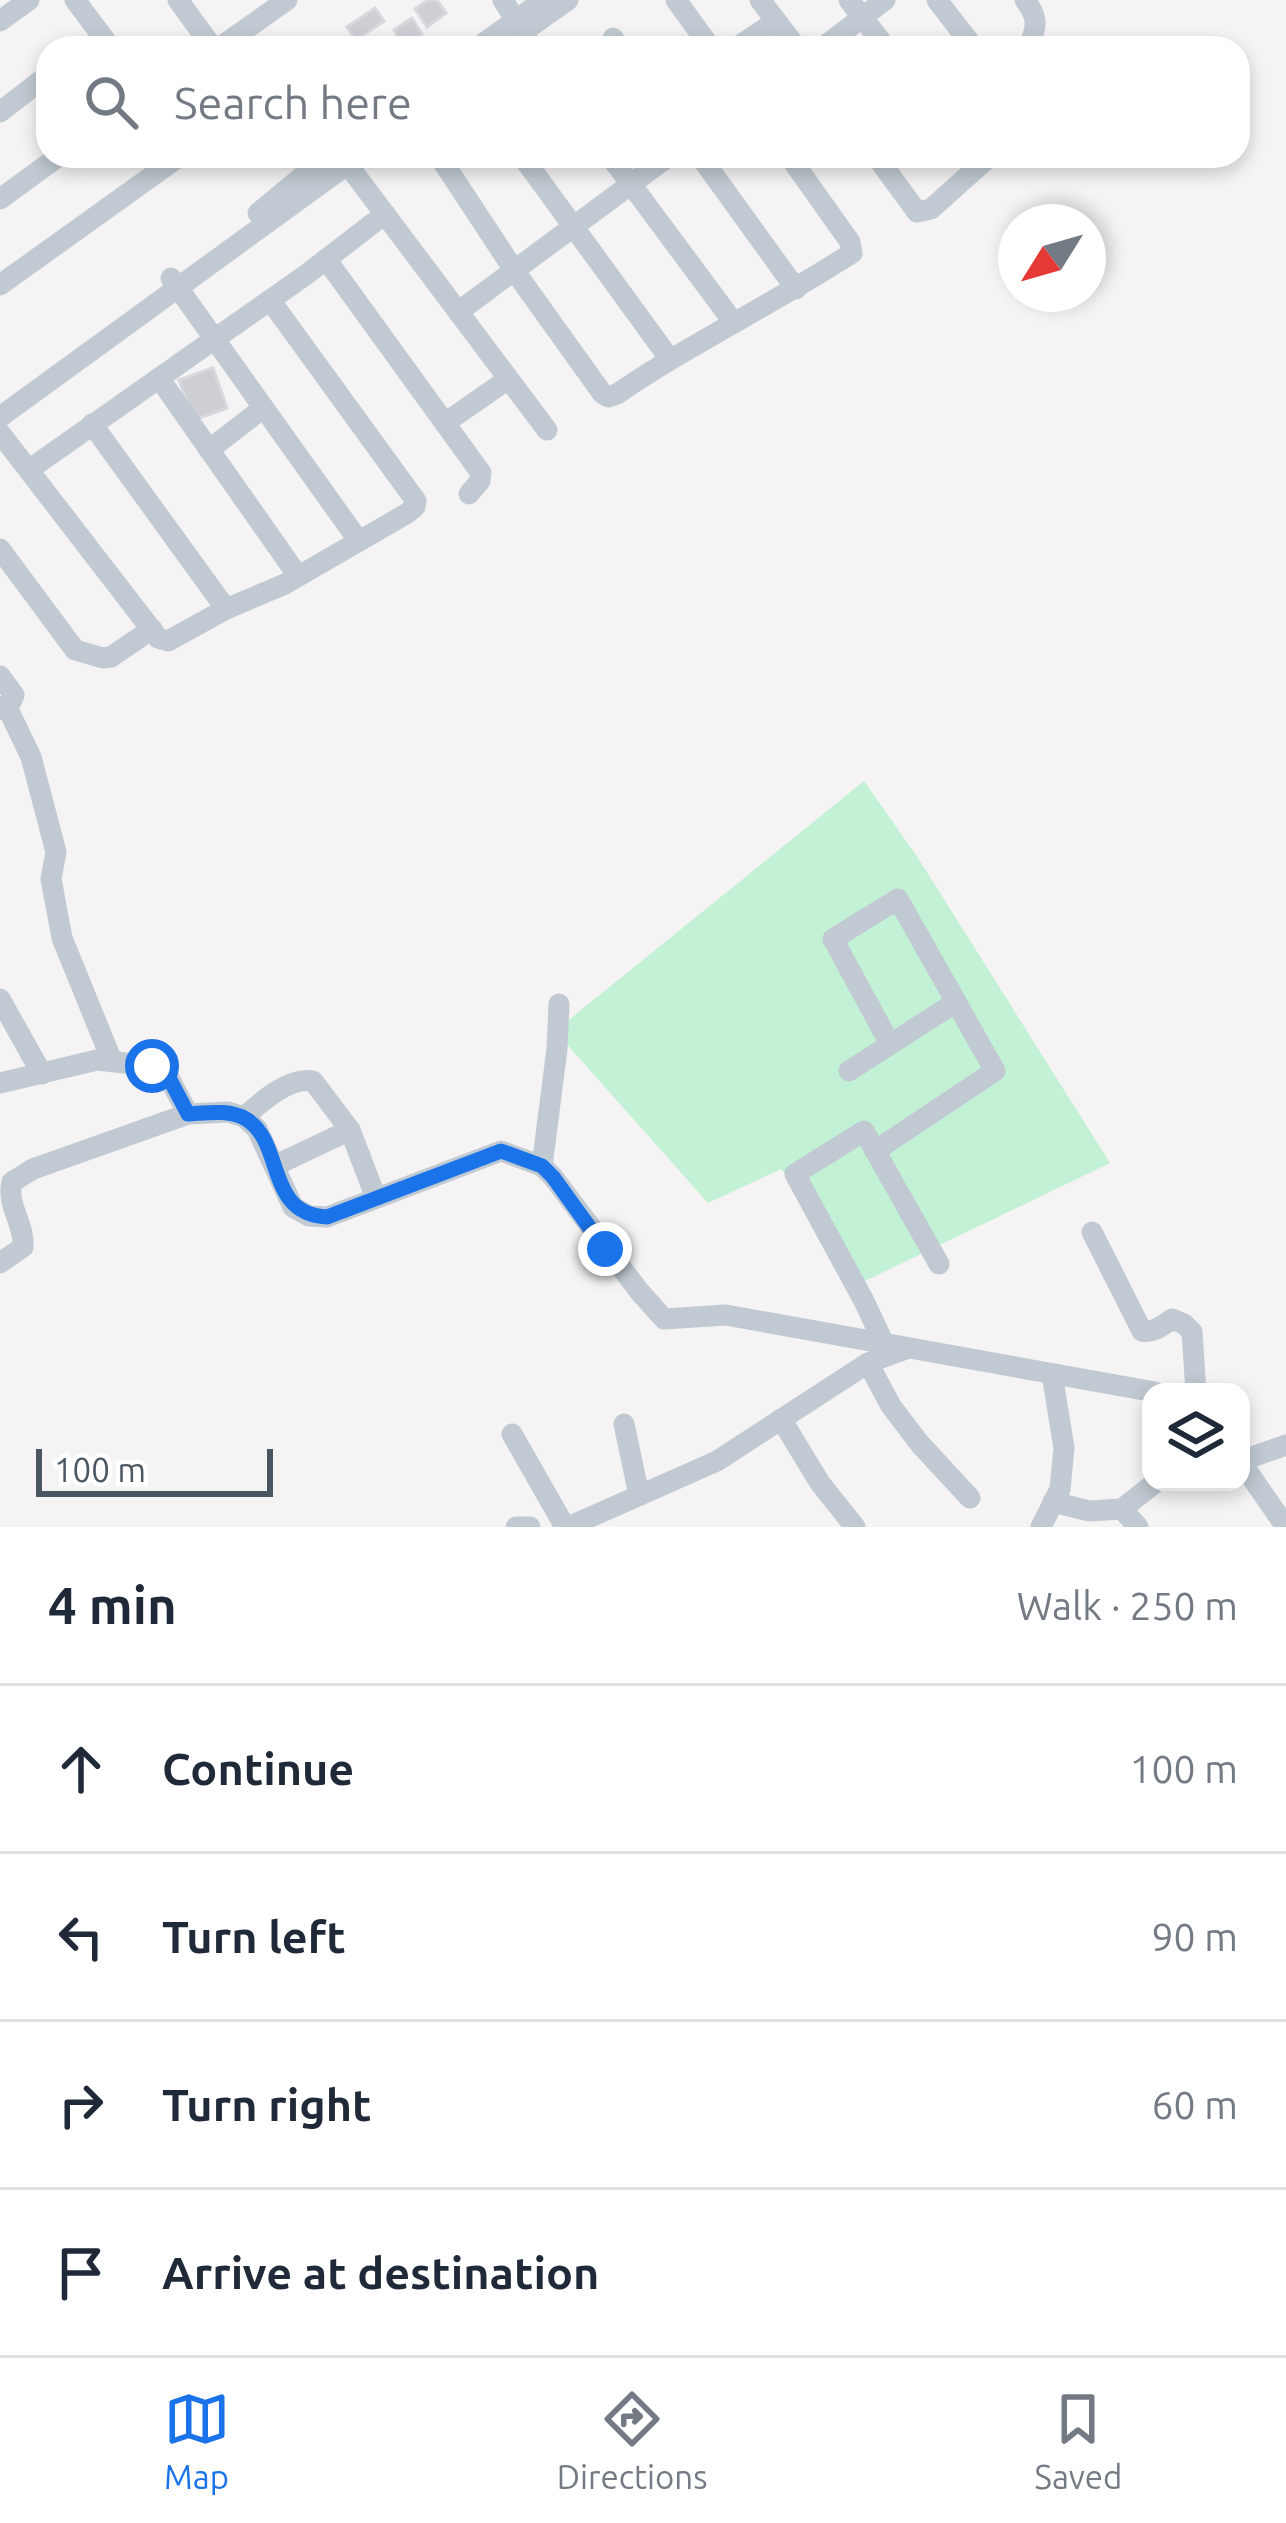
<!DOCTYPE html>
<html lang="en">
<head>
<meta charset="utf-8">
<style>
	body { margin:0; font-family:Ubuntu,sans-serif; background:#f2f2f3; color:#1f2937 }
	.controls { position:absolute; right:36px; bottom:36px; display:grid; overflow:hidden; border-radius:24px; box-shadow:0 6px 18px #0003 }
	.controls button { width:108px; height:108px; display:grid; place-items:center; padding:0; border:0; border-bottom:3px solid #e0e1e3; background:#fff; color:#1f2937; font:60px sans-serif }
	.compass { position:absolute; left:998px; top:204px; width:108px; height:108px; border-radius:50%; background:#fff; box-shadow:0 6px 18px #0003; rotate:233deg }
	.scale { position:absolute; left:36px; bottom:30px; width:237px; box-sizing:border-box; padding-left:12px; border:6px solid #4a5661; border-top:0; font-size:33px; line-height:42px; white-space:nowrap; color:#4a5661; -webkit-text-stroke:9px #fff; paint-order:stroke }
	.stop { position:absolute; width:36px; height:36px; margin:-27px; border:9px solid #1a73e8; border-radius:50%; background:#fff }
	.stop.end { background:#1a73e8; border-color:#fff; box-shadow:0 3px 12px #0008 }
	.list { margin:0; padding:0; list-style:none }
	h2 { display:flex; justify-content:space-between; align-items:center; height:156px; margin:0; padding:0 48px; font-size:51px }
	h2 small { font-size:39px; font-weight:400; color:#747a83 }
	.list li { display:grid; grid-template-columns:78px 1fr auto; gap:36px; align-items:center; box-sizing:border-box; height:168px; padding:0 48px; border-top:3px solid #e0e1e3 }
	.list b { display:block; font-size:45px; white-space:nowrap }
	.list em { font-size:39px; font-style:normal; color:#747a83 }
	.icon { flex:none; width:66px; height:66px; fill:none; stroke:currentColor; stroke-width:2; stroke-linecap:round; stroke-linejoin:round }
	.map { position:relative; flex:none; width:1286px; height:1527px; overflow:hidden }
	.search { position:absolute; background:#fff; box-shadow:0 6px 18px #0003; left:36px; right:36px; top:36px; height:132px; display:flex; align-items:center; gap:30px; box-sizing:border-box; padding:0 42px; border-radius:36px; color:#747a83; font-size:45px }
	.sheet { height:828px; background:#fff }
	nav { display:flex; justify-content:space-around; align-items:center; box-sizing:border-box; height:168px; border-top:3px solid #e0e1e3; background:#fff; font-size:33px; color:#747a83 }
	nav a { display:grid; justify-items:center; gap:6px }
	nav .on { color:#1a73e8 }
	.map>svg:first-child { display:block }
	.green { fill:#c3f1d5 }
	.building { fill:#cdcfd5; stroke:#d7d9de; stroke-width:3 }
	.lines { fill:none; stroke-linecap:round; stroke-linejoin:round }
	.minor { stroke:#c1cad2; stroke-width:21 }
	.route { stroke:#1a73e8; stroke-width:15 }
</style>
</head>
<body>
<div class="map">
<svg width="1286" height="1527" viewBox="0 0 1286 1527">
	<rect width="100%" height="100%" fill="#f5f3f3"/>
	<!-- green -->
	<polygon class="green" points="864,781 918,858 1110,1163 865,1281 781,1169 708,1203 555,1031"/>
	<!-- building -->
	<g class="building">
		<polygon points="428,0 437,0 446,13 427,27 415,9"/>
		<polygon points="375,8 384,21 356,40 347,27"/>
		<polygon points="412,18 422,34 404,46 394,30"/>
		<polygon points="213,368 227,408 194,420 179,380"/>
	</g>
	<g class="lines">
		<!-- minor -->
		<g class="minor">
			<polyline points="75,0 111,48"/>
			<polyline points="178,0 213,48"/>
			<polyline points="503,0 533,48"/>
			<polyline points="676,0 711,48"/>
			<polyline points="760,0 797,48"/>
			<polyline points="849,0 886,48"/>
			<polyline points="937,0 974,48"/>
			<path d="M1025,0C1039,18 1037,28 1028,48"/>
			<polyline points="0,21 29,0"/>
			<polyline points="534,24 568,0"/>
			<polyline points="613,38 620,48"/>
			<polyline points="219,48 287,0"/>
			<polyline points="477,48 544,0"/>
			<polyline points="736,48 776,21"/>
			<polyline points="822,48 885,0"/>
			<polyline points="0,112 48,75"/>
			<path d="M439,156L514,270L602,393L608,397L617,394C693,342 775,303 852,253L850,242L789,156"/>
			<polyline points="522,156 669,358"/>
			<polyline points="610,156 734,323"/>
			<polyline points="700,156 796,289"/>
			<polyline points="876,156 917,212 931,209 990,156"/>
			<polyline points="342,157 547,430"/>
			<polyline points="0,199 59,156"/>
			<polyline points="258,213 327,156"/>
			<polyline points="326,259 481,473 480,481 469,494"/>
			<polyline points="171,278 358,540"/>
			<polyline points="0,285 180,156"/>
			<polyline points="458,312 669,156"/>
			<polyline points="159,378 298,576"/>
			<polyline points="0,417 359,156"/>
			<polyline points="445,423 508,379"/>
			<polyline points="92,424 226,609"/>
			<polyline points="0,433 158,638 168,641 226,609 285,584 406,514 415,507 416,501 270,300"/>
			<polyline points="209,450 263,408"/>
			<polyline points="30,469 307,274 385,214"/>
			<polyline points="0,549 75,650 103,658 111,657 152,629"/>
			<polyline points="0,676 14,695 11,702 1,709"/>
			<polyline points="6,705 31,757 56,852 51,879 62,938 112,1061"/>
			<polyline points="0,999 42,1074"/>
			<polyline points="849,1071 956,1002"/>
			<polyline points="0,1083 97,1060 152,1066 167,1074 188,1114"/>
			<path d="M244,1117C262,1101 289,1077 313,1081L350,1130L376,1198"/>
			<polyline points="875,1151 995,1071 898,899 833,939 890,1044"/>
			<polyline points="274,1166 350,1130"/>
			<polyline points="542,1166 557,1049 559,1004"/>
			<path d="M1092,1232L1142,1331C1153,1334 1163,1325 1172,1319L1184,1324L1192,1332L1196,1392"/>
			<path d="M0,1263L23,1247C25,1224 6,1205 12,1182L33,1169L188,1114L228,1112L244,1117L257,1129L293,1207L309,1216L327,1217L501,1151L542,1166L553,1177L639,1291L664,1319L726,1315L1155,1392"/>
			<polyline points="884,1344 864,1301 795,1174 864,1131 939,1264"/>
			<polyline points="868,1363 891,1406 920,1444 970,1498"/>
			<polyline points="781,1419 820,1483 855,1527"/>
			<polyline points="624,1424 639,1495"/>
			<polyline points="512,1434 565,1527"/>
			<polyline points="1241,1461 1286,1445"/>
			<polyline points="1241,1462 1286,1527"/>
			<polyline points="1053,1502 1089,1511 1122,1509 1138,1527"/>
			<polyline points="1122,1509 1156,1482"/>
			<polyline points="516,1527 530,1527"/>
			<polyline points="568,1527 717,1461 868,1363 906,1349"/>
			<polyline points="1041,1527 1060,1489 1064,1448 1052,1374"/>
		</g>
	</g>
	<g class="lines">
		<!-- route -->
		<path class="route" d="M152,1066L167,1074L188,1114C207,1113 229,1109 246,1119C285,1143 265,1214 327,1217L501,1151L542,1166L553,1177L605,1249"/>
	</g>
</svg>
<div class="controls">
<button><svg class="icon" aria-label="layers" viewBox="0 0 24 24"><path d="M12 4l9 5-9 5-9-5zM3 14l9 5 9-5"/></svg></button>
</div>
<svg class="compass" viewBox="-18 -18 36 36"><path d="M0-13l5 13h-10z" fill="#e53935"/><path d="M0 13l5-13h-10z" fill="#747a83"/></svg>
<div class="scale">100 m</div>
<div class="stop" style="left:152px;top:1066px"></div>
<div class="stop end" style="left:605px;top:1249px"></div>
<div class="search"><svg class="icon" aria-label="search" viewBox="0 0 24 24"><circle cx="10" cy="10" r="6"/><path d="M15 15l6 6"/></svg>Search here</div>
</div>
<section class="sheet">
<h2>4 min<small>Walk · 250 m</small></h2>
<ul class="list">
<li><svg class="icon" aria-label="ahead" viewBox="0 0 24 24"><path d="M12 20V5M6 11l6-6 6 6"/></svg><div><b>Continue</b></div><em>100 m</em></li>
<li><svg class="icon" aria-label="left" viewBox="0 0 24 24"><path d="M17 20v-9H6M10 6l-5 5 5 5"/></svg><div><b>Turn left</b></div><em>90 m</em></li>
<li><svg class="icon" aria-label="right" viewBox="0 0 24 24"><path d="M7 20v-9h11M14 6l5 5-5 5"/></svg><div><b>Turn right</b></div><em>60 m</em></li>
<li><svg class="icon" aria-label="arrive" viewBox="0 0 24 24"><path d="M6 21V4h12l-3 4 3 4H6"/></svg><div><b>Arrive at destination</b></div></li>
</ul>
</section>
<nav>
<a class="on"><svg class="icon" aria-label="map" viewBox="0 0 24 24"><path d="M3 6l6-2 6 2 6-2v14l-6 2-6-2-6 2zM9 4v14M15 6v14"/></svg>Map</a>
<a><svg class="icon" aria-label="directions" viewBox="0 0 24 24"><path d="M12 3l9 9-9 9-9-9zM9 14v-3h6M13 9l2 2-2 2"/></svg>Directions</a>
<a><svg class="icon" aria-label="saved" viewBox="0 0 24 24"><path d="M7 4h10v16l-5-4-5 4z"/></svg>Saved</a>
</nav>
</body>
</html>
